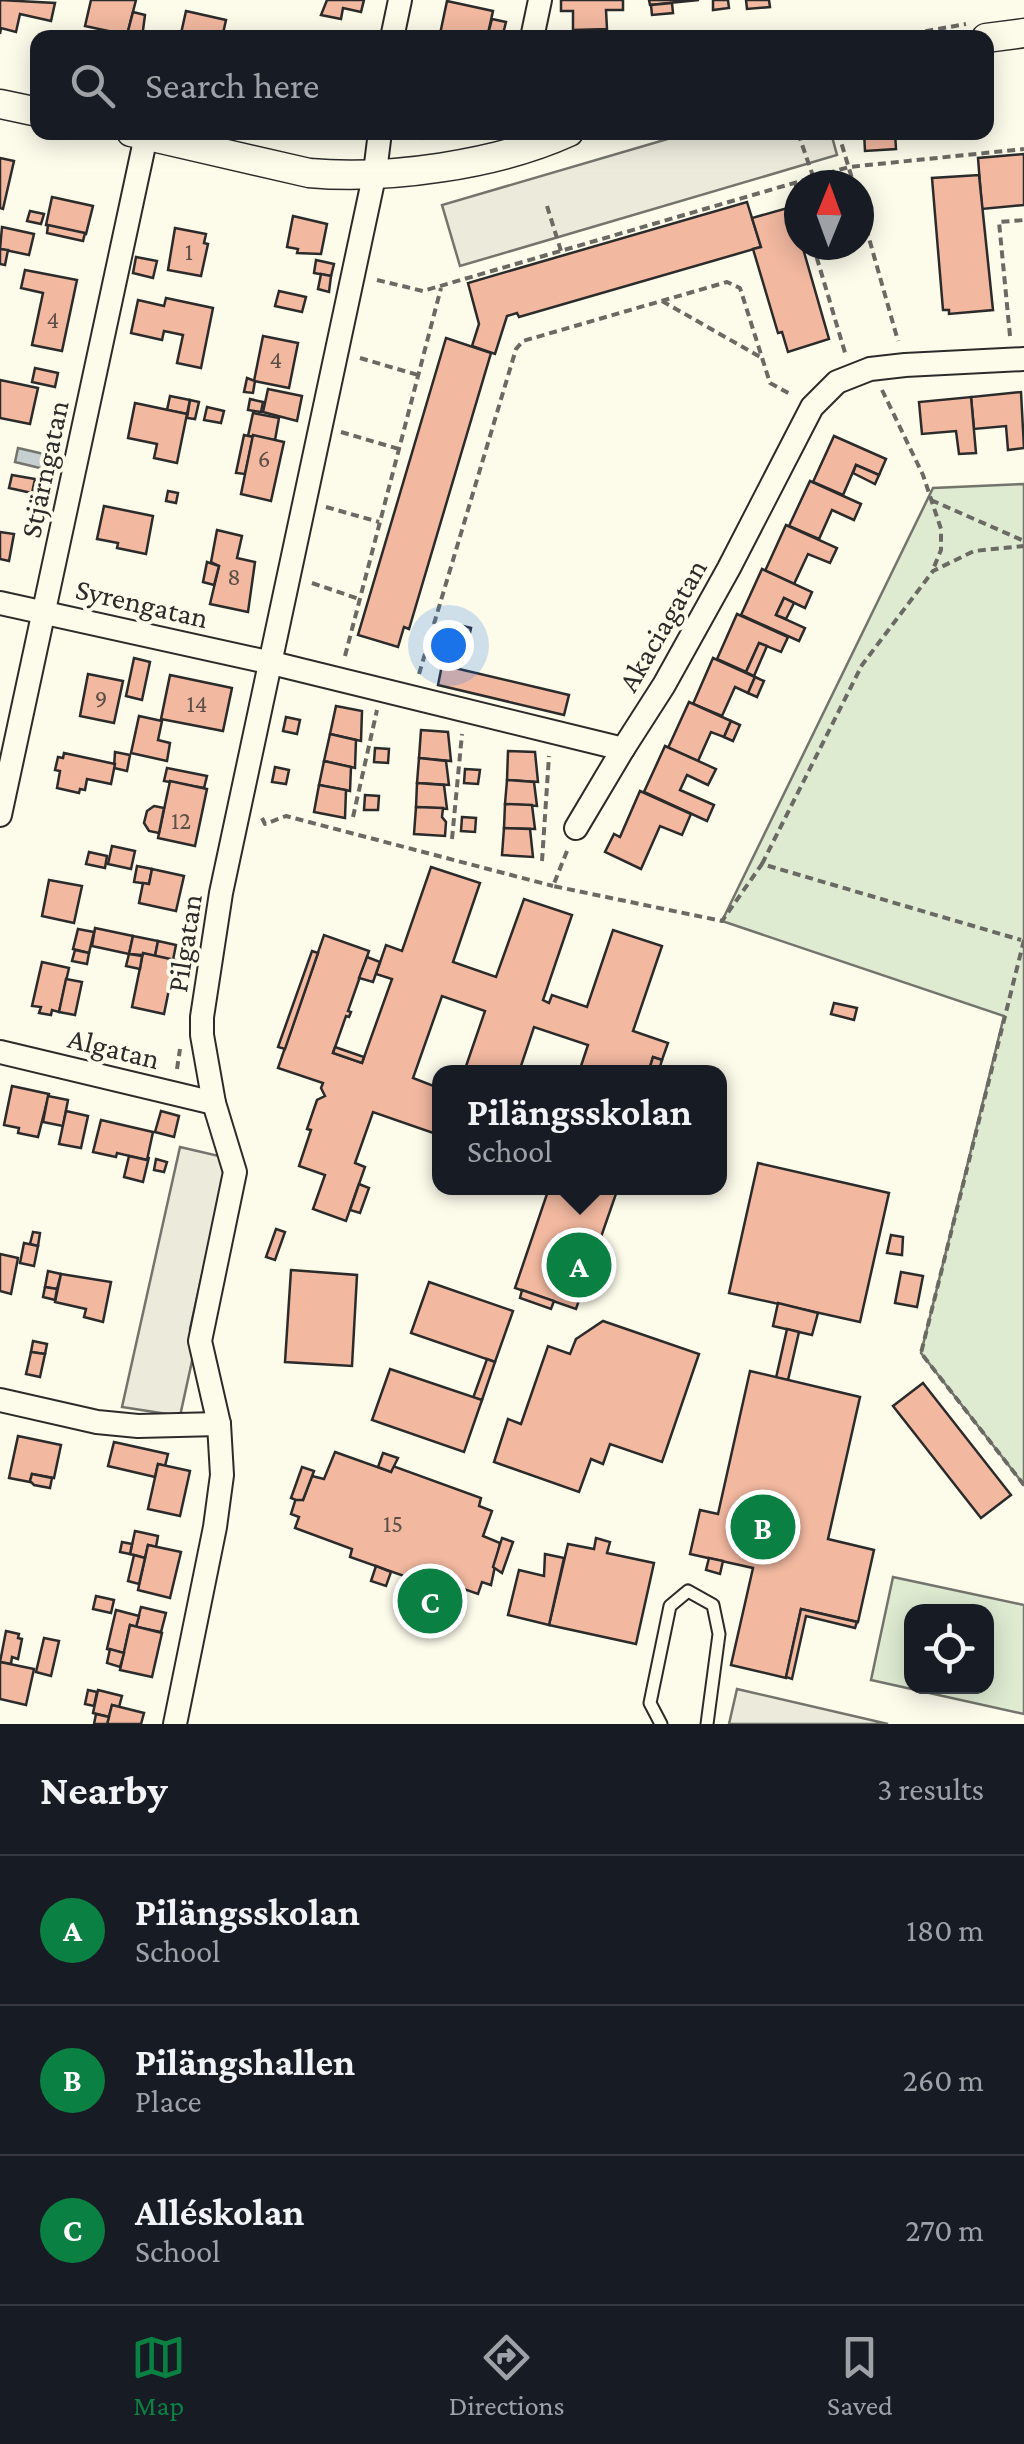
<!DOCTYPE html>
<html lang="en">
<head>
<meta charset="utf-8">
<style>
	body { margin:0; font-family:"Crimson Pro",serif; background:#20242c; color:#f1f3f6 }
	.controls { position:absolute; right:30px; bottom:30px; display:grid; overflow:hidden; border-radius:20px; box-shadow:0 5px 25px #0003 }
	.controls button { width:90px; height:90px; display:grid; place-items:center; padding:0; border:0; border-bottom:2px solid #363941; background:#171b24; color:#f1f3f6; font:50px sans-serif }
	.compass { position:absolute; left:784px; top:170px; width:90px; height:90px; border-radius:50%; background:#171b24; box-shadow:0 5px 25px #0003; rotate:1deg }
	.you { position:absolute; left:448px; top:645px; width:35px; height:35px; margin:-25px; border:8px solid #fff; border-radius:50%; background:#1a73e8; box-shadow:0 0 0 15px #1a73e833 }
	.badge { display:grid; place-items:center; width:65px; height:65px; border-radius:50%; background:#0b8043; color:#fff; font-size:32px; font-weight:700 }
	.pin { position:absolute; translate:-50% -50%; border:5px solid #fff; box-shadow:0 2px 10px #0006 }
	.popup { position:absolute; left:432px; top:1065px; width:295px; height:130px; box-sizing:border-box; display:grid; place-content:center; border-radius:20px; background:#171b24; filter:drop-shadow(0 2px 8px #0005); font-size:32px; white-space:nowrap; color:#9ea1a6 }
	.popup b { font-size:38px; color:#f1f3f6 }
	.popup::after { content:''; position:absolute; left:50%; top:100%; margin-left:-20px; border:20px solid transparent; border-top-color:#171b24 }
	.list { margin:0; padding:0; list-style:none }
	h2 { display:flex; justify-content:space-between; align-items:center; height:130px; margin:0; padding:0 40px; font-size:42px }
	h2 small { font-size:32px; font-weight:400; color:#9ea1a6 }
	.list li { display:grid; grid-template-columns:65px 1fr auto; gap:30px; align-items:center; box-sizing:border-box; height:150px; padding:0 40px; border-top:2px solid #363941 }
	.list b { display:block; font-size:38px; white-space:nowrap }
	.list p { margin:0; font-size:32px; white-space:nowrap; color:#9ea1a6 }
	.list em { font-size:32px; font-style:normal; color:#9ea1a6 }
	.icon { flex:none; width:55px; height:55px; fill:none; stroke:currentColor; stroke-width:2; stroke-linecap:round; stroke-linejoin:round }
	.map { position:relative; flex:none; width:1024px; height:1724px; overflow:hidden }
	.search { position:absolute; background:#171b24; box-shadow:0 5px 25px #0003; left:30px; right:30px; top:30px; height:110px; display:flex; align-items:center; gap:25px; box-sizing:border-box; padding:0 35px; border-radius:20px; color:#9ea1a6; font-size:38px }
	.sheet { height:580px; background:#171b24 }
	nav { display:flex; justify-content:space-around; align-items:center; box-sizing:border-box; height:140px; border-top:2px solid #363941; background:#171b24; font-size:28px; color:#9ea1a6 }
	nav a { display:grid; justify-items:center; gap:5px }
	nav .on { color:#0b8043 }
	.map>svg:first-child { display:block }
	.green { fill:#deebd1; stroke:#74746e; stroke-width:2.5; fill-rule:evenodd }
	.parking { fill:#eceadb; stroke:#74746e; stroke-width:2.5 }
	.water { fill:#c7d0d0; stroke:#74746e; stroke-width:2.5 }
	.building { fill:#f2b8a0; stroke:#2b2b2b; stroke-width:2.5 }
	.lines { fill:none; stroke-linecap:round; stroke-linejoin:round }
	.service-casing { stroke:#2b2b2b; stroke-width:15 }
	.minor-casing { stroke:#2b2b2b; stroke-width:26 }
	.tertiary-casing { stroke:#2b2b2b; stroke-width:31 }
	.path { stroke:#6a6964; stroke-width:4; stroke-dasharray:8 5; stroke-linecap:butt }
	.service { stroke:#fdfbea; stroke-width:11 }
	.minor { stroke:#fdfbea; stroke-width:22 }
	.tertiary { stroke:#fdfbea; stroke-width:28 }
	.labels { text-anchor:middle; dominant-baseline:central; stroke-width:8; stroke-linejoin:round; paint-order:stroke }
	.number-label { font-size:25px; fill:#5d4e48 }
	.street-label { font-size:30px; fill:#2b2b2b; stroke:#fdfbea }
</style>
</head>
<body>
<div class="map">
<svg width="1024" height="1724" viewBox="0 0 1024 1724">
	<rect width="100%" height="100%" fill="#fdfbea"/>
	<!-- green -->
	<g class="green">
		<polygon points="1024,484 1024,1485 921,1353 1004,1016 722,921 933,488"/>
		<path d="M893,1577L1024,1605V1714L871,1680ZM912,1612H986V1686H912Z"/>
	</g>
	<!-- parking -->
	<g class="parking">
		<polygon points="688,133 831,133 837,155 460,266 442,205"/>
		<polygon points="180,1147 219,1156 224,1176 190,1329 194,1352 180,1416 122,1407"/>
		<polygon points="737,1689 888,1724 729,1724"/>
	</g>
	<!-- water -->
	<polygon class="water" points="18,448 48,455 44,469 15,462"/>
	<!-- building -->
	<g class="building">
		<polygon points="0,0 55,3 51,21 20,14 16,32 1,28 0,34"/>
		<polygon points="91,0 136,0 127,35 85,26"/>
		<polygon points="327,0 364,0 361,12 343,8 341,19 321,15"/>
		<polygon points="561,0 623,0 623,10 606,10 607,29 573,30 573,11 561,11"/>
		<polygon points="649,0 699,0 650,5"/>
		<polygon points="713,0 728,0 729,8 713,10"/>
		<polygon points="746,0 769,0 770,7 747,9"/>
		<polygon points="447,1 493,11 487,38 440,34"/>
		<polygon points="672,3 673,13 652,15 651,5"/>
		<polygon points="186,11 226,20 222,38 180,38"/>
		<polygon points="133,12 145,15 142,38 120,38 121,34 127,35"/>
		<polygon points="492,19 506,22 502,38 487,38"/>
		<polygon points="864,132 895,132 896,149 865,151"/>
		<polygon points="1024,154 1024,205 982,209 978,158"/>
		<polygon points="0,158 14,161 3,209 0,208"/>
		<polygon points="979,175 993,310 949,314 949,310 943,310 932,178"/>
		<polygon points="52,197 93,206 86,234 46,225"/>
		<polygon points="747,202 761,247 519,317 517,313 507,316 495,354 472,346 479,324 468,283"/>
		<polygon points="791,207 799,245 802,245 829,339 788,352 782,332 778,333 753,249 761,247 752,218"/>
		<polygon points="30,211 44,214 41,224 27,221"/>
		<polygon points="293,216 327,224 321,254 297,253 298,249 287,247"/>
		<polygon points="48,225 85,233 83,241 47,233"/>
		<polygon points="2,227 34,234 29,255 0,249"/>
		<polygon points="175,228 206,234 204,243 208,244 201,276 168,270"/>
		<polygon points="0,249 8,250 5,265 0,264"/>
		<polygon points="136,257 157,261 153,278 133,273"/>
		<polygon points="316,260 334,264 331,276 314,273"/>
		<polygon points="25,270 77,280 62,351 32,345 43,293 21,288"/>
		<polygon points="321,274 331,276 329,292 318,289"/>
		<polygon points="279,291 306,297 302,312 275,306"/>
		<polygon points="166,298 213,308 201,368 177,363 183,335 164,331 162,340 131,333 138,300 164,306"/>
		<polygon points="263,336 298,343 289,388 254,381"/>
		<polygon points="446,338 491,353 409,629 404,627 398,647 358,635"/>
		<polygon points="35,368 58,373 55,387 32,382"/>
		<polygon points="247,378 255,381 253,393 244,392"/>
		<polygon points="0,380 38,388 30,424 0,418"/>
		<polygon points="268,389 302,396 297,421 263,412"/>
		<polygon points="1021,392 1024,448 1008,450 1006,426 974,429 971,397"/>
		<polygon points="170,396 190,400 187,414 167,410"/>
		<polygon points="971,397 976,453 959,454 956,431 922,434 919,402"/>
		<polygon points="250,399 263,402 261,412 248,410"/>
		<polygon points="190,400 199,402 195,419 187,418"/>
		<polygon points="135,403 187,414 177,463 154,458 157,444 128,438"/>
		<polygon points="207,407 224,411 221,423 204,420"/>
		<polygon points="253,413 279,418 275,440 248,436"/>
		<polygon points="244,435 253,437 245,474 236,473"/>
		<polygon points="253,435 284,442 271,501 241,494"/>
		<polygon points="834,436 886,459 879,475 856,465 843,495 813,482"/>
		<polygon points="856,465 879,475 875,484 853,473"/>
		<polygon points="12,475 35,479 32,493 9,488"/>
		<polygon points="810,481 861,504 854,520 832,510 819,539 789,526"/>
		<polygon points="168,491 178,493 176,503 166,501"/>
		<polygon points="104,506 153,516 146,554 117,548 118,543 97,539"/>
		<polygon points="786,525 837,548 830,563 808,554 794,584 765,571"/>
		<polygon points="217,530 242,536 237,558 255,562 248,612 210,604 219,566 211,562"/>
		<polygon points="0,532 14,534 9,561 0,559"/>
		<polygon points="207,562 219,566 214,585 203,582"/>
		<polygon points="762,569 812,592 805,608 784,598 776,615 805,628 799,641 741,615"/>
		<polygon points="784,598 794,603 786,619 776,615"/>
		<polygon points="737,614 788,637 781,652 759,643 746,672 717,659"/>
		<polygon points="451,623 471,628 466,651 445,645"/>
		<polygon points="759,643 767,646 754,676 746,672"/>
		<polygon points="134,658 150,662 142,700 126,696"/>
		<polygon points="713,658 755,677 748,693 735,687 722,716 693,704"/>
		<polygon points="442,665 569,695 564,715 438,685"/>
		<polygon points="88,674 123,681 114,723 80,716"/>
		<polygon points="170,675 232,688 223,731 161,719"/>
		<polygon points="755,677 764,681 757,697 748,693"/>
		<polygon points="689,702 731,721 724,737 711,732 698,761 668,748"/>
		<polygon points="336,706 362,711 361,741 330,734"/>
		<polygon points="139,716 162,721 158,740 170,743 167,761 131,753"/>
		<polygon points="286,717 300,720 297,734 283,731"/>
		<polygon points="731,721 740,725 733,741 724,737"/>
		<polygon points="421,730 448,732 451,761 419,758"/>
		<polygon points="330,734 356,740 355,768 324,761"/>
		<polygon points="665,746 716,769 708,785 687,775 680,790 714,805 707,821 644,792"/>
		<polygon points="375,748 389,749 388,763 374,762"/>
		<polygon points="508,751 535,752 538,782 507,780"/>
		<polygon points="115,752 130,755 127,771 114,768"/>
		<polygon points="64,753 115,764 111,784 87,779 85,790 80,789 79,793 57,788 60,771 55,770 58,757 63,758"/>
		<polygon points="419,758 446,761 449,785 417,783"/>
		<polygon points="324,761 351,767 350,791 319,785"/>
		<polygon points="275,767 289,770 286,784 272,782"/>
		<polygon points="167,768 207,776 204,788 164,781"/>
		<polygon points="465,769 480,770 478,784 464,783"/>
		<polygon points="507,780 534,782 537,806 505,804"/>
		<polygon points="170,781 207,789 195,846 158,838"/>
		<polygon points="417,783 444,785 447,809 416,807"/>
		<polygon points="319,785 346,790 345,818 314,812"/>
		<polygon points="640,791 691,814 682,835 660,826 641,869 605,852 614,834 620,837"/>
		<polygon points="365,795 379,796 378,810 364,810"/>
		<polygon points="505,804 532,805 535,829 504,828"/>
		<polygon points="154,806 164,808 159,833 149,831 144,823 147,811"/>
		<polygon points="416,807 443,808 442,817 446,822 445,836 414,834"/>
		<polygon points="462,817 476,818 475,832 461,831"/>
		<polygon points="504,828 530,829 533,857 502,855"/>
		<polygon points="112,846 135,851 131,869 108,864"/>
		<polygon points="89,852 107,856 105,868 86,864"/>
		<polygon points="137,866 152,869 149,884 134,882"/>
		<polygon points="431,867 480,883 453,962 496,977 524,899 572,915 543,1000 549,1003 552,995 587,1007 613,930 662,946 633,1031 668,1043 662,1060 653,1057 650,1067 659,1070 658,1072 579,1072 588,1045 534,1027 519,1072 464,1072 485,1011 442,996 413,1078 439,1088 439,1135 373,1112 355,1163 365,1167 346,1221 313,1209 325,1175 299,1166 311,1130 307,1129 317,1100 325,1096 321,1088 323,1083 278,1068 324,935 369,951 348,1011 351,1012 349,1017 346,1016 333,1053 362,1063 392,979 376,974 386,945 402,951"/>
		<polygon points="152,869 184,876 176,911 139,903 143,883 149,884"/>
		<polygon points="49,880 82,886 74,923 42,916"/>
		<polygon points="95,928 133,936 129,954 92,946"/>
		<polygon points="78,929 94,932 89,953 73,949"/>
		<polygon points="133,936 158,941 155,956 129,954"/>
		<polygon points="158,941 176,945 173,960 155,956"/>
		<polygon points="75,950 89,953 87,964 72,961"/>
		<polygon points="312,951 318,953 285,1049 278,1047"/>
		<polygon points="143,953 175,960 164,1014 132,1007"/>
		<polygon points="129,954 142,956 140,969 126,966"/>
		<polygon points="367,957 380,962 373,982 359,978"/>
		<polygon points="42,962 69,968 59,1012 52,1010 51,1015 39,1013 41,1007 32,1006"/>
		<polygon points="66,979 82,982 75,1015 59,1012"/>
		<polygon points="834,1003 857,1008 854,1020 831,1014"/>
		<polygon points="335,1047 364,1057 362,1063 333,1053"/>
		<polygon points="653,1057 662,1060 659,1070 650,1067"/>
		<polygon points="12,1086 49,1094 38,1137 18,1133 19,1128 4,1125"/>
		<polygon points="48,1096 68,1100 63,1126 43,1122"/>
		<polygon points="66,1111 88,1116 81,1148 59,1144"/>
		<polygon points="161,1111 179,1116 174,1137 155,1132"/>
		<polygon points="101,1120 153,1132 147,1160 117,1153 116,1157 93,1152"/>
		<polygon points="129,1156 147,1160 149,1157 143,1182 124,1177"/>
		<polygon points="156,1159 167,1162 164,1172 154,1170"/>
		<polygon points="758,1163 889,1193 860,1322 729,1293"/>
		<polygon points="359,1184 369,1188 360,1213 350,1210"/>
		<polygon points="549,1188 618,1188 576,1309 515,1288"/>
		<polygon points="276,1229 285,1232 275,1260 266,1257"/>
		<polygon points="33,1232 40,1233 38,1246 30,1244"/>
		<polygon points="891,1235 903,1237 902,1255 887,1253"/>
		<polygon points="24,1243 38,1246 34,1266 20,1263"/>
		<polygon points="0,1254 18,1258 11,1294 0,1291"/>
		<polygon points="291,1270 357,1275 352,1366 285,1362"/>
		<polygon points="48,1271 61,1274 57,1289 45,1287"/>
		<polygon points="901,1272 923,1276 917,1307 895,1303"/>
		<polygon points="61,1274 111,1282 103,1322 84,1317 86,1309 55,1302"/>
		<polygon points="429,1282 513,1311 495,1362 411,1333"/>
		<polygon points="45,1287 57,1289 55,1300 43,1297"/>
		<polygon points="522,1290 554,1301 551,1309 520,1298"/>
		<polygon points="778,1303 818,1313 812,1335 773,1326"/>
		<polygon points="603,1321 699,1354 662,1462 610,1444 603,1464 591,1459 579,1492 494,1462 508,1419 521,1424 548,1346 570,1354 576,1339"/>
		<polygon points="787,1329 799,1332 788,1380 776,1378"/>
		<polygon points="33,1341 47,1344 45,1354 31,1352"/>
		<polygon points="31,1352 45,1354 40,1377 26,1374"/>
		<polygon points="487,1359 495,1362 482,1400 473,1398"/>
		<polygon points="390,1369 482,1400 464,1452 372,1420"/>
		<polygon points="750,1371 860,1397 828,1539 874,1550 858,1622 801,1609 786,1678 731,1665 753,1568 690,1554 700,1510 718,1514"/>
		<polygon points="923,1383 1011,1495 981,1518 893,1406"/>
		<polygon points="18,1436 61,1445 54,1478 32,1474 30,1482 9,1478"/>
		<polygon points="114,1442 168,1454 165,1466 158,1464 155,1477 108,1466"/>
		<polygon points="335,1452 391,1472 393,1466 481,1498 479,1506 492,1511 483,1536 500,1543 491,1585 482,1582 478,1594 421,1574 418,1581 350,1557 352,1549 295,1528 299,1517 291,1514 296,1498 303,1500 312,1476 324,1479"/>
		<polygon points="383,1453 398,1458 391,1472 378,1467"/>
		<polygon points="158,1464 190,1471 180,1516 148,1509"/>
		<polygon points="302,1467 314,1471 303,1500 296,1500 291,1498"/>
		<polygon points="32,1474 52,1478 50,1488 34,1485 30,1481"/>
		<polygon points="135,1531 158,1536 156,1547 148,1545 145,1558 130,1554"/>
		<polygon points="502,1538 513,1542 502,1573 493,1567"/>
		<polygon points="596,1538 610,1542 607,1553 654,1563 636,1644 549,1625 568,1544 594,1549"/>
		<polygon points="122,1542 132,1544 130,1554 120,1552"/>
		<polygon points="148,1545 181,1552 170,1598 138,1590"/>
		<polygon points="545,1554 564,1558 549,1625 508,1615 519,1570 544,1576"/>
		<polygon points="134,1555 145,1558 139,1584 128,1581"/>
		<polygon points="709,1558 723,1561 720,1574 706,1570"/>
		<polygon points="376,1566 391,1572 386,1586 371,1581"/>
		<polygon points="96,1596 114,1600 111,1613 93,1609"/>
		<polygon points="141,1607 166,1613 161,1632 136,1627"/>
		<polygon points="801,1609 857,1622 855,1628 806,1616 792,1679 786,1677"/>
		<polygon points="116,1610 139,1616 136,1627 130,1625 124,1653 107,1649"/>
		<polygon points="130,1625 162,1633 152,1677 120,1670"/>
		<polygon points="6,1631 19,1634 18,1638 22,1639 18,1659 12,1657 11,1664 0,1662"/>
		<polygon points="44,1638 59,1641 51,1676 36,1672"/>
		<polygon points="110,1649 124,1653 120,1667 107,1663"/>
		<polygon points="0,1662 34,1669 26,1705 0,1699"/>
		<polygon points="88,1690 97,1692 94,1706 85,1704"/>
		<polygon points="98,1690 122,1696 119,1707 112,1705 109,1717 93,1713"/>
		<polygon points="112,1705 144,1713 141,1724 107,1724"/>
		<polygon points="96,1714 109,1717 107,1724 94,1724"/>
	</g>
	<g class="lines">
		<defs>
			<polyline id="service" points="661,1724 650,1703 670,1606 688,1591 713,1605 719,1634 707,1724"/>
			<g id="minor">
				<polyline points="392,38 400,0"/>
				<polyline points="532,38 540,0"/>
				<polyline points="0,603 272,663 623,749 664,685 729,568 812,407 837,382 870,369 905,365 1024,359"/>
				<polyline points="0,815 146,136"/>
				<polyline points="576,828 623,749"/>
				<polyline points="0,1052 214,1103"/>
				<polyline points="0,1400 97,1422 138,1426 219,1424"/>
				<polyline points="175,1724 215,1527 222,1475 219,1424 200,1341 235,1172 214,1103 202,1035 202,1017 221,893 375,172 380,132"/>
			</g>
			<g id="tertiary">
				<polyline points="986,38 1024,33"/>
				<polyline points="0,104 38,112"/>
				<path d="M131,132L309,173C387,180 497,165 569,132"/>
			</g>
		</defs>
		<!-- service casing -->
		<use href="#service" class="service-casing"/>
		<!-- minor casing -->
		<use href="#minor" class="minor-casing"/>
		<!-- tertiary casing -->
		<use href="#tertiary" class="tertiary-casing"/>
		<!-- path -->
		<g class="path">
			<polyline points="887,38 966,24"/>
			<polyline points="422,132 425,144"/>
			<polyline points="838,132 854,185"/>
			<polyline points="798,133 813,176"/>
			<polyline points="403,136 418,132"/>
			<polyline points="795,183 799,197"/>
			<polyline points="859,203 898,341"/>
			<polyline points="547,206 561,251"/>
			<polyline points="813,245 846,356"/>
			<polyline points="377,280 423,291 849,167 1024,149"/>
			<polyline points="662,301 762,358"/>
			<polyline points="1010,336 999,222 1024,220"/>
			<polyline points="360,358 418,375"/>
			<polyline points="882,390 923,475 941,529 941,550 934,567"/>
			<polyline points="341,432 399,449"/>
			<polyline points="931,500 1024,541"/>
			<polyline points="326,507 379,522"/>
			<polyline points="312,583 359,599"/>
			<polyline points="345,656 441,288"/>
			<polyline points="419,674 516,349 523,341 727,282 740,288 770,383 792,395"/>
			<polyline points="353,817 377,710"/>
			<polyline points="262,818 265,824 286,816 553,886"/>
			<polyline points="452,839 462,734"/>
			<polyline points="567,851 553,886 722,921 762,864 1021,940"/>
			<polyline points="542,861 549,756"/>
			<polyline points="762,864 862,665 933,571 974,551 1024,546"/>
			<polyline points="1024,940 921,1353 1024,1485"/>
			<polyline points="177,1069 180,1049"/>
		</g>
		<!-- service -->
		<use href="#service" class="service"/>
		<!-- minor -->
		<use href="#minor" class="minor"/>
		<!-- tertiary -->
		<use href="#tertiary" class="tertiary"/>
	</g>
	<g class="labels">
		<!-- number labels -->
		<g class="number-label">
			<text x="189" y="251">1</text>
			<text x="53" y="319">4</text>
			<text x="276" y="359">4</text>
			<text x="264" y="458">6</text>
			<text x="234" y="576">8</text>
			<text x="101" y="698">9</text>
			<text x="197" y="703">14</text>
			<text x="181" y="820">12</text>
			<text x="393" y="1523">15</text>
		</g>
		<!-- street labels -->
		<g class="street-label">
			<text transform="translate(44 469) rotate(-78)">Stjärngatan</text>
			<text transform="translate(142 603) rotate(13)">Syrengatan</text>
			<text transform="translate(662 625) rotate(-60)">Akaciagatan</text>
			<text transform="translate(184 943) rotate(-81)">Pilgatan</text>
			<text transform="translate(114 1048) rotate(14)">Algatan</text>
		</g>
	</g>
</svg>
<div class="controls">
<button><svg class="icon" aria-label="locate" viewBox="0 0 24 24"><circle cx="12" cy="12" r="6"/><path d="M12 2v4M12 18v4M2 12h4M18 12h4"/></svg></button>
</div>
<svg class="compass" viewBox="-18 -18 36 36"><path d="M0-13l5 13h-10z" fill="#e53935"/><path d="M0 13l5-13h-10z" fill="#9ea1a6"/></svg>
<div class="you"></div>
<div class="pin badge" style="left:579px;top:1265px">A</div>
<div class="popup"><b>Pilängsskolan</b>School</div>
<div class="pin badge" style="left:763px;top:1527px">B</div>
<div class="pin badge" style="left:430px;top:1601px">C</div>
<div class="search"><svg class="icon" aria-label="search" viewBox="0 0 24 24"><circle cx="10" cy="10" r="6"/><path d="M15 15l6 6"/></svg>Search here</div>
</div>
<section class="sheet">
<h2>Nearby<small>3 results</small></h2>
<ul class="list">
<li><span class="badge">A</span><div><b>Pilängsskolan</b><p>School</p></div><em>180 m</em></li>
<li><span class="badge">B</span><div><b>Pilängshallen</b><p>Place</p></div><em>260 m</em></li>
<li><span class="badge">C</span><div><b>Alléskolan</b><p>School</p></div><em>270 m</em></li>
</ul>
</section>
<nav>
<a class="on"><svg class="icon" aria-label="map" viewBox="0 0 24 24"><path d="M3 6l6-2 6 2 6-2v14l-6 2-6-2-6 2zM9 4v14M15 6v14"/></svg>Map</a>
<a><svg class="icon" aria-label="directions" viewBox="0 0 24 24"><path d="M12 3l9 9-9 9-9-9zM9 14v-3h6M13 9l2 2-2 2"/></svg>Directions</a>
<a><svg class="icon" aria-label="saved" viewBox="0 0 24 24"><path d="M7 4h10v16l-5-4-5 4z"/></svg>Saved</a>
</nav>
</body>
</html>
